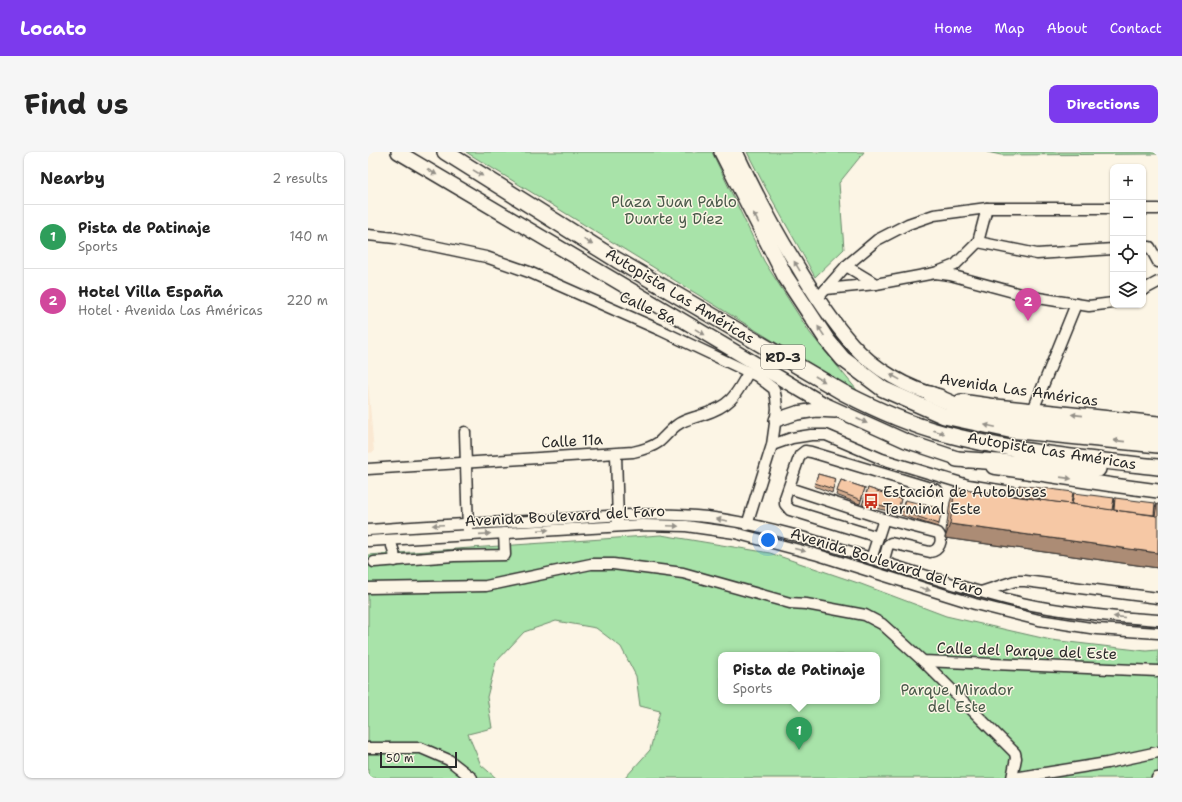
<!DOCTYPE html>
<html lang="en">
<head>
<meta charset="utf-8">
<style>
	body { margin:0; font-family:"Shantell Sans",sans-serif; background:#f6f6f6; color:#222 }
	.controls { position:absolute; right:12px; top:12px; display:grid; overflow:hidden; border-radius:8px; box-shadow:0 1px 3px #0004 }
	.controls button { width:36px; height:36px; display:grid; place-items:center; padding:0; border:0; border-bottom:1px solid #e0e0e0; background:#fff; color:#222; font:20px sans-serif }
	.scale { position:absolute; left:12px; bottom:10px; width:77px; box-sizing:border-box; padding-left:4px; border:2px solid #2b2b2b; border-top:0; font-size:11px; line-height:14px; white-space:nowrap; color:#2b2b2b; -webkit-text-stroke:3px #fcf5e5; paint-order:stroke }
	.you { position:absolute; left:400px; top:388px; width:14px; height:14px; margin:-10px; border:3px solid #fff; border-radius:50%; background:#1a73e8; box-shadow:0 0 0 6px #1a73e833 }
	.badge { display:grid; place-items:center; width:26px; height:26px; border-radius:50%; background:#7c3aed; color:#fff; font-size:13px; font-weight:700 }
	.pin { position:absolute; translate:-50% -33px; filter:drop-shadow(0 1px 2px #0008) }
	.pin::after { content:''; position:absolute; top:21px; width:14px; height:12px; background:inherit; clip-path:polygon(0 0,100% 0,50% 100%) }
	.popup { position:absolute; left:350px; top:500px; width:162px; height:52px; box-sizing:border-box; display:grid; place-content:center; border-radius:8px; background:#fff; filter:drop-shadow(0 1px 3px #0005); font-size:13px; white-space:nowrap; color:#767676 }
	.popup b { font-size:15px; color:#222 }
	.popup::after { content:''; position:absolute; left:50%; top:100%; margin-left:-8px; border:8px solid transparent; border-top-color:#fff }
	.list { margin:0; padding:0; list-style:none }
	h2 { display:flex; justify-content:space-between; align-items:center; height:52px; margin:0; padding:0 16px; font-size:17px }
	h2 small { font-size:13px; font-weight:400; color:#767676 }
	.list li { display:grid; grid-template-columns:26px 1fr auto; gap:12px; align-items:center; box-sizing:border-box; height:64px; padding:0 16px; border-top:1px solid #e0e0e0 }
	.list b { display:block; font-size:15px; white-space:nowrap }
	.list p { margin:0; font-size:13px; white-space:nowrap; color:#767676 }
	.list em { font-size:13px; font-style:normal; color:#767676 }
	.icon { flex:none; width:22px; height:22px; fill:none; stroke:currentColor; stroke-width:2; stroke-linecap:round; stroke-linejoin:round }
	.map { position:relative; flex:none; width:790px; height:626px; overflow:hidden; border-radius:8px }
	header { display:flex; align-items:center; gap:24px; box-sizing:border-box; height:56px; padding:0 20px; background:#7c3aed; color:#fff }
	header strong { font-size:19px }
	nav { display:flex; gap:22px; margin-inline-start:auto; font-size:14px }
	.intro { display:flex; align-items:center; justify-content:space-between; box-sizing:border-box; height:96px; padding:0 24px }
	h1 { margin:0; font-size:28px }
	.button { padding:10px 18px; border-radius:8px; background:#7c3aed; color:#fff; font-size:14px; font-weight:700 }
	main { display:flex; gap:24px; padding:0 24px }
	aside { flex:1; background:#fff; border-radius:8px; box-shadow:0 1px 3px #0004 }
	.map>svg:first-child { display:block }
	.built { fill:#fae8d2 }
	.green { fill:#a8e3a9; stroke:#6a876a; fill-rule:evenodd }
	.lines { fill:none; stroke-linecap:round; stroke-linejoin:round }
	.minor-casing { stroke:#2b2b2b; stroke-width:13 }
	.major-casing { stroke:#2b2b2b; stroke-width:16 }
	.highway-casing { stroke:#2b2b2b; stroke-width:18 }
	.minor { stroke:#fcf5e5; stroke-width:10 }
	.major { stroke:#fcf5e5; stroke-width:13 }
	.highway { stroke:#fcf5e5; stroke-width:15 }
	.wall { fill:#d4ac8e; stroke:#2b2b2b }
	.shaded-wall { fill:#ac8c74; stroke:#2b2b2b }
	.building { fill:#f6c8a5; stroke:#2b2b2b }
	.oneway { fill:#949088 }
	.labels { text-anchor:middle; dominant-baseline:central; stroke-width:3; stroke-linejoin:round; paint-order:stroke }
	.shield { fill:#fcf5e5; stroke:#6a6863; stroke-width:1 }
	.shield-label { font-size:14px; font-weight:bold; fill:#2b2b2b }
	.park-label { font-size:15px; fill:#4a594a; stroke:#fcf5e5 }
	.street-label { font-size:15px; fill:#2b2b2b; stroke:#fcf5e5 }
	.poi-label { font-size:15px; fill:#2b2b2b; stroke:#fcf5e5; text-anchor:start }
</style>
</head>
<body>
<header>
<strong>Locato</strong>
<nav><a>Home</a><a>Map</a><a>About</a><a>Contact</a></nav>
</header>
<div class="intro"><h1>Find us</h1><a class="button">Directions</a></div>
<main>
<aside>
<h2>Nearby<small>2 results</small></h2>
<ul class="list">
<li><span class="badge" style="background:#2e9e5b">1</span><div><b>Pista de Patinaje</b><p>Sports</p></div><em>140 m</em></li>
<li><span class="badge" style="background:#d1479c">2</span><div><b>Hotel Villa España</b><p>Hotel · Avenida Las Américas</p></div><em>220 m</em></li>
</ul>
</aside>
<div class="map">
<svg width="790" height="626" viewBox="0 0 790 626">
	<rect width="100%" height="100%" fill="#fcf5e5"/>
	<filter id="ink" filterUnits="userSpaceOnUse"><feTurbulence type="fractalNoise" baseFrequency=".025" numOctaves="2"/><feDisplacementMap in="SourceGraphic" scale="8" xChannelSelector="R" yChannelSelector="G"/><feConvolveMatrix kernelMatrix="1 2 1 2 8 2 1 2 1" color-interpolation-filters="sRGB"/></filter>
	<g filter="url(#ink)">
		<!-- built -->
		<polygon class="built" points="0,230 6,300 0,301"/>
		<!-- green -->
		<g class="green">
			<polygon points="98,0 344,0 396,109 442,181 493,243"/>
			<path d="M379,0H496L471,31L476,97L447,125C425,83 400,43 379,0Z"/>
			<polygon points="619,0 790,0 790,2 633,3"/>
			<path d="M293,383L402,401L493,432L578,464L683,488L778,499L790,498V626H257L282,598L292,559L272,554L268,524L253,495L228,476L188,469L156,480L128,510L119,545L124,576L100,582L113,613L128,626H0V403ZM353,503H509V549H353Z"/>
		</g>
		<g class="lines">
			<defs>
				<g id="minor">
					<polyline points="775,57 790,57"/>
					<polyline points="0,83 27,86 118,105 161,120 292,178 389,224 406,237 408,246 409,257 404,293 379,373"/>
					<polyline points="610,90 669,102 745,97"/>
					<polyline points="775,95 782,95 790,110"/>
					<polyline points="478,114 508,132"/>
					<polyline points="567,121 582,123 664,145 721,154 745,151"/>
					<polyline points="458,137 508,132 567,121 587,113 610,90 619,56"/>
					<polyline points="775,138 790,130"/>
					<polyline points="449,147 478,114 509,88 540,72 566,63 619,56 745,56"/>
					<polyline points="665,258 708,152"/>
					<polyline points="97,280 100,379"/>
					<polyline points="404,293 424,286 443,283 458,283 514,307 600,333 663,343"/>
					<polyline points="248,302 250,370"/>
					<path d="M0,317L265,300C274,298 284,295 291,290C297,285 302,278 309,273C317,267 326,266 334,263C362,254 367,245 380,221"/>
					<path d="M421,336L516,367L570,381C576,388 571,399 562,400L523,391L520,393L515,411"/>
					<path d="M0,378C60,373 121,371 181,368C233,365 287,359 339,365C425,376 508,410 592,434C612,440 633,446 654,451C698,461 745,465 790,468"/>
					<polyline points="510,385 422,358 417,352 417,346 432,303 437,299 443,300 569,338"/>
					<polyline points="22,388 26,400 27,409"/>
					<polyline points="0,389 274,373 318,374 367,381 450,403 607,452 671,468 729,477 790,481"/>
					<polyline points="503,407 516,367"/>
					<polyline points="6,410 86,404 137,403 136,381"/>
					<polyline points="0,436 118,434 223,412 245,412 315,421 422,451 438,452 497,463 514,472 555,509 790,519"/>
					<polyline points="613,440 647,429 657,429 790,446"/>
					<polyline points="555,509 647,601 648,606 644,626"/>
					<polyline points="0,596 53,596 81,608 104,626"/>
					<polyline points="646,626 739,611 790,600"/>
					<polyline points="789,626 790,626"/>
				</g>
				<g id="major">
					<polyline points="30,0 456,252 538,289 598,309"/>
					<path d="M368,0C386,38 405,75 427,110C444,139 462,167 484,192C506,217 540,237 572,244"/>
					<polyline points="593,249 628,254 790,271"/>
					<polyline points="408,268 429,261 448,258 467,259"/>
					<polyline points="625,315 745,333 790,339"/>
				</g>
				<g id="highway">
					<path d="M77,0L249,108L476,241C507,257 540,272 574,281C644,300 718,307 790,315"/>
					<polyline points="354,0 417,124 459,188 475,207 515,237 576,264 641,278 790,293"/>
					<polyline points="562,242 592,255 622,262 661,268 790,281"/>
					<polyline points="589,307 730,317"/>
				</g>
			</defs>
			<!-- minor casing -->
			<use href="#minor" class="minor-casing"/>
			<!-- major casing -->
			<use href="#major" class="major-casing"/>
			<!-- highway casing -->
			<use href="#highway" class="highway-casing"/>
			<!-- minor -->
			<use href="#minor" class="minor"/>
			<!-- major -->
			<use href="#major" class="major"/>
			<!-- highway -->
			<use href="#highway" class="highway"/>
		</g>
		<!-- wall -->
		<g class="wall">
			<polygon points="450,322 468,327 464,341 446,334"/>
			<polygon points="473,328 497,336 492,352 468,343"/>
			<polygon points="651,333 671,347 674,336 703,352 704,352 705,344 706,341 745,358 746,350 747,346 786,363 787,355 789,352 790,416 577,386 582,350 587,336 649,344 650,336"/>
			<polygon points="500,336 533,347 529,361 494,353"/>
			<polygon points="537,348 571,372 570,375 532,363"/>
		</g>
		<!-- shaded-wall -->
		<polygon class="shaded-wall" points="582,372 790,401 790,416 577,386"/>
		<!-- building -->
		<g class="building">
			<polygon points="450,322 468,327 465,337 447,331"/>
			<polygon points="473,328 497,336 493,348 469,339"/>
			<polygon points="651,333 673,336 671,347 650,344"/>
			<polygon points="500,336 533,347 530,358 496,349"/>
			<polygon points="587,336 790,364 790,401 582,372"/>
			<polygon points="674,336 705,340 703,352 672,348"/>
			<polygon points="706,341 746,346 744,358 704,352"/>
			<polygon points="747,346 787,351 786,363 746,358"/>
			<polygon points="537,348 574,357 571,372 533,359"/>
			<polygon points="789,352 790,352 790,364 787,364"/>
		</g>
		<!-- one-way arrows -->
		<defs><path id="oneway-solid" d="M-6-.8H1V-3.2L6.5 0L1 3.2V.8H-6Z"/></defs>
		<g class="oneway">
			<use href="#oneway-solid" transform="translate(64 20) rotate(31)"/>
			<use href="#oneway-solid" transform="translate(110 21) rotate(32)"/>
			<use href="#oneway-solid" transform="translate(388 66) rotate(-117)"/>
			<use href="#oneway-solid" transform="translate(220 90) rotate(32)"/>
			<use href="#oneway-solid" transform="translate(429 114) rotate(-121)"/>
			<use href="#oneway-solid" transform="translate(453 179) rotate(-124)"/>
			<use href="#oneway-solid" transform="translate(332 180) rotate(31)"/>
			<use href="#oneway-solid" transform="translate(527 225) rotate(-151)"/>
			<use href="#oneway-solid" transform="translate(452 227) rotate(30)"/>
			<use href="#oneway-solid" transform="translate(709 263) rotate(-174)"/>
			<use href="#oneway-solid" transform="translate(494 269) rotate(25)"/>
			<use href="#oneway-solid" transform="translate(622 274) rotate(-168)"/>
			<use href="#oneway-solid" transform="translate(571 280) rotate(17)"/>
			<use href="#oneway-solid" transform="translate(751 289) rotate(-174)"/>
			<use href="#oneway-solid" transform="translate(698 326) rotate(8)"/>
			<use href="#oneway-solid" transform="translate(354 368) rotate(-170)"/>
			<use href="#oneway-solid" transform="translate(70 373) rotate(178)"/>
			<use href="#oneway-solid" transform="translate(305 374) rotate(3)"/>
			<use href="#oneway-solid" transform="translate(175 378) rotate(-3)"/>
			<use href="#oneway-solid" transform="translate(117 382) rotate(-4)"/>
			<use href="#oneway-solid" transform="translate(432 398) rotate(15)"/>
			<use href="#oneway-solid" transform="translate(557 437) rotate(17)"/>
			<use href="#oneway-solid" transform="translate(751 465) rotate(-175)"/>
		</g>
	</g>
	<!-- icons -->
	<defs>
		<symbol id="bus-bare" viewBox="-9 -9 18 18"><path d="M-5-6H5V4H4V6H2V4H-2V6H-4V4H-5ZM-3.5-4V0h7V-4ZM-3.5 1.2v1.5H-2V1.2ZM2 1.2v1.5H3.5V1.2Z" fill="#c8321e" stroke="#fcf5e5" stroke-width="2.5" paint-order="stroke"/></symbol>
	</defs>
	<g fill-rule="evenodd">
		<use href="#bus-bare" x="492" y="338" width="22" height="22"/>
	</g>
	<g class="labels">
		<!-- shield labels -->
		<rect class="shield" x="393" y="193" width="44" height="24" rx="3"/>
		<g class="shield-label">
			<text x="415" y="205">RD-3</text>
		</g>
		<!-- park labels -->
		<g class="park-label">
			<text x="306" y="50">Plaza Juan Pablo<tspan x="306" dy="17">Duarte y Díez</tspan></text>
			<text x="589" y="538">Parque Mirador<tspan x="589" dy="17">del Este</tspan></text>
		</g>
		<!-- street labels -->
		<g class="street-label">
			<text transform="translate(312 144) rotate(31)">Autopista Las Américas</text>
			<text transform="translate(280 156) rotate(24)">Calle 8a</text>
			<text transform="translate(651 238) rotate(8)">Avenida Las Américas</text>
			<text transform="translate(204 289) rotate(-3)">Calle 11a</text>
			<text transform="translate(684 299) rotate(9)">Autopista Las Américas</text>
			<text transform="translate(197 364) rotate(-3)">Avenida Boulevard del Faro</text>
			<text transform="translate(519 410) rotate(17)">Avenida Boulevard del Faro</text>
			<text transform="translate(659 499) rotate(2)">Calle del Parque del Este</text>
		</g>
		<!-- poi labels -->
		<g class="poi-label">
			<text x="515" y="340">Estación de Autobuses<tspan x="515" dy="17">Terminal Este</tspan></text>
		</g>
	</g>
</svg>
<div class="controls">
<button>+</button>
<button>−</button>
<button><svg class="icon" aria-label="locate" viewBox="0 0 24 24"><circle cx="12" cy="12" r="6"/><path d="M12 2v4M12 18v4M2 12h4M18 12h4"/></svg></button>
<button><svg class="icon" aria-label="layers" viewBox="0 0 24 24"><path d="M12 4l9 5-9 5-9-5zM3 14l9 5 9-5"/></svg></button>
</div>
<div class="scale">50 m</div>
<div class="you"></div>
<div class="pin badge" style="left:431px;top:598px;background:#2e9e5b">1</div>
<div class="popup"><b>Pista de Patinaje</b>Sports</div>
<div class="pin badge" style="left:660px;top:169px;background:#d1479c">2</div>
</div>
</main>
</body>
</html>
